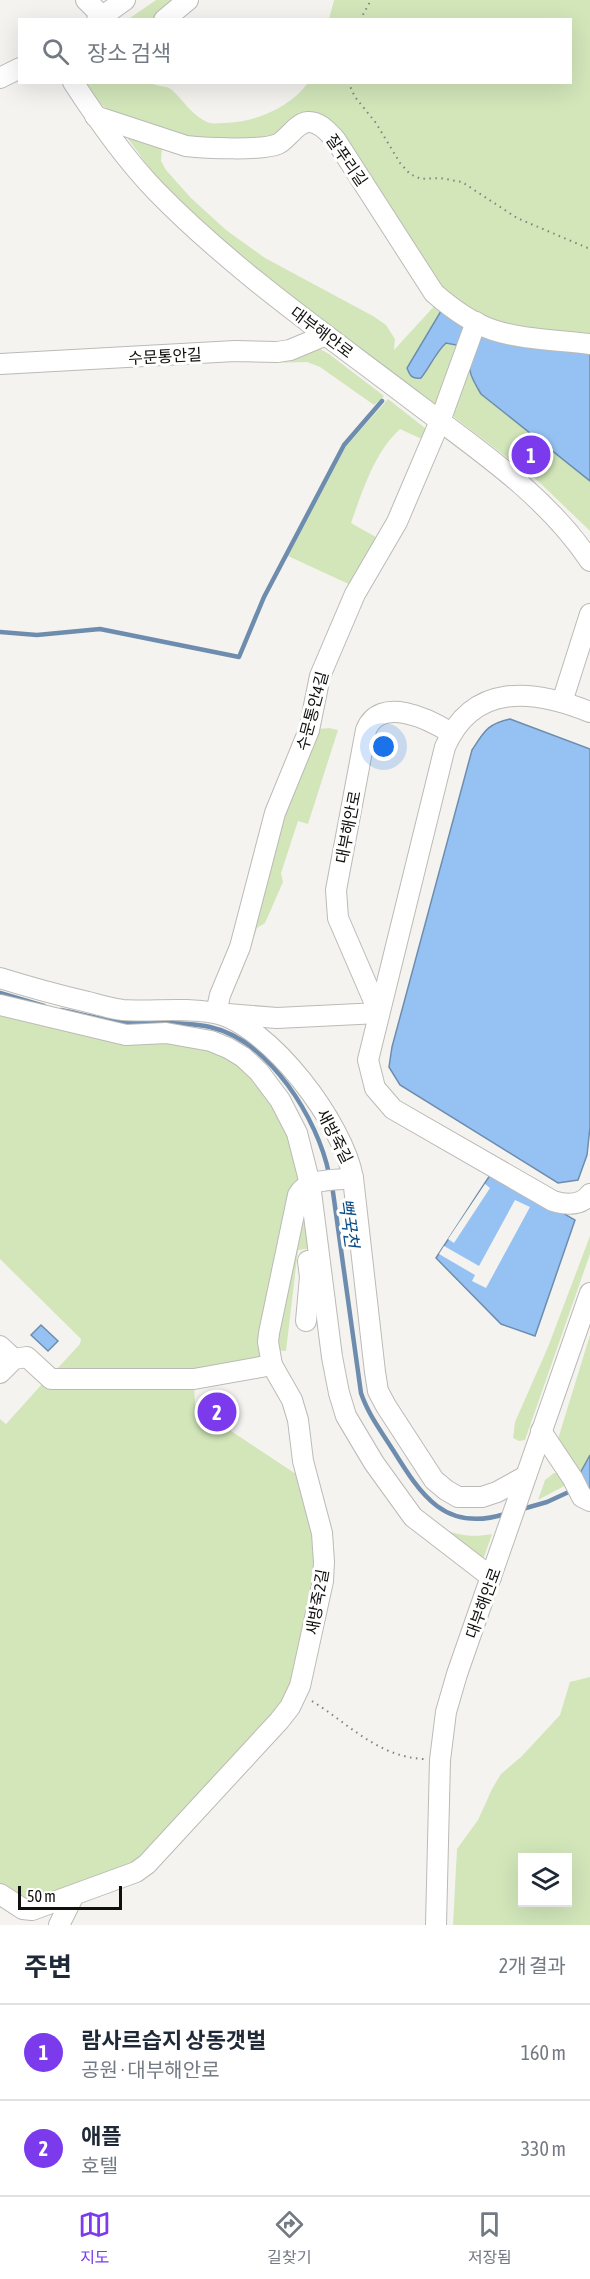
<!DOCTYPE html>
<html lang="ko">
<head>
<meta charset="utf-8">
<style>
	body { margin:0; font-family:"Asap Condensed","Noto Sans KR",sans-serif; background:#f2f2f3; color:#1f2937 }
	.controls { position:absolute; right:18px; bottom:18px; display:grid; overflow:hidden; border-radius:0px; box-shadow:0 6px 24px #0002 }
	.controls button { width:54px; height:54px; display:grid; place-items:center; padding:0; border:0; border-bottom:2px solid #e0e1e3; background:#fff; color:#1f2937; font:30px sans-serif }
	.scale { position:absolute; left:18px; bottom:15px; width:104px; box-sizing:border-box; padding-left:6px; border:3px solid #10100e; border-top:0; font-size:16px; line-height:21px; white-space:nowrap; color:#10100e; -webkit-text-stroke:4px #fff; paint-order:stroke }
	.you { position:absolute; left:384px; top:747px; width:21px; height:21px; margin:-15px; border:4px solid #fff; border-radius:50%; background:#1a73e8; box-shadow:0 0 0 9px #1a73e833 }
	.badge { display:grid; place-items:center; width:39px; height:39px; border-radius:50%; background:#7c3aed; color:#fff; font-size:20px; font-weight:700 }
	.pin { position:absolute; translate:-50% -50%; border:3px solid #fff; box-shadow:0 2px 6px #0006 }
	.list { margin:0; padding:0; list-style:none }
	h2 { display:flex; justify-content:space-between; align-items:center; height:78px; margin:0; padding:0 24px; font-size:26px }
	h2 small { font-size:20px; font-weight:400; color:#747a83 }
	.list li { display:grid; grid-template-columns:39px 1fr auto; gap:18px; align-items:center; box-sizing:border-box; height:96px; padding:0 24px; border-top:2px solid #e0e1e3 }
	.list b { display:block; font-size:22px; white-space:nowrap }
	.list p { margin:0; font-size:20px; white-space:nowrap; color:#747a83 }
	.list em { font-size:20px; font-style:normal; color:#747a83 }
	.icon { flex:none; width:33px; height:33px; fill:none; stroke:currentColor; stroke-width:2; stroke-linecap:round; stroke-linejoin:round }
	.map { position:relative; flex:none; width:590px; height:1925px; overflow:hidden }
	.search { position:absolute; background:#fff; box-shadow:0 6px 24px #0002; left:18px; right:18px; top:18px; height:66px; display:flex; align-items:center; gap:15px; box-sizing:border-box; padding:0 21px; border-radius:0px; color:#747a83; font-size:22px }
	.sheet { height:270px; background:#fff }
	nav { display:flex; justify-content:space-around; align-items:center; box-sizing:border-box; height:84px; border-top:2px solid #e0e1e3; background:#fff; font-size:16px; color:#747a83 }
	nav a { display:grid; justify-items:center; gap:3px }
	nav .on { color:#7c3aed }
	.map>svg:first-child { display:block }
	.green { fill:#d2e6ba; fill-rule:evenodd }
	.water { fill:#96c2f3; stroke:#6e8dae; stroke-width:1.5 }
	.pier { fill:#f5f3ef }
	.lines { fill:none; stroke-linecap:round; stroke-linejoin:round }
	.stream { stroke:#6e8dae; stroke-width:4.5 }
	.minor-casing { stroke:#bbbab6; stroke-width:22 }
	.path { stroke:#83827f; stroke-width:2; stroke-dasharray:1.5 4.5; stroke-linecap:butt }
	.minor { stroke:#fff; stroke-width:20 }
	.labels { text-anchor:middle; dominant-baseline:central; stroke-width:6; stroke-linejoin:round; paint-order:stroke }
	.street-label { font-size:16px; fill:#10100e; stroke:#fff }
	.water-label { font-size:18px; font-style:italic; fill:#0c4e88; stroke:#fff }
</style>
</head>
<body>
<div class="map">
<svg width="590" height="1925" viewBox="0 0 590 1925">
	<rect width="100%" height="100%" fill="#f5f3ef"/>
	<!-- green -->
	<g class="green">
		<polygon points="156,0 181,0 157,19 127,20"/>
		<path d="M334,0H590V341L494,326L438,291L323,123L275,141L195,144L119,118L98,102L87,83H151C157,87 167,85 172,90C184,101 194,118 210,123C214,124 220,123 224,123C256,122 289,108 308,83L570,82V20L329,19Z"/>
		<path d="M129,136L162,146L161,161L166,170L191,198L226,230L265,258L373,316L386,325L395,339L394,350L437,303L448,311L433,363L439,349L446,343L461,346L439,410C344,338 243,270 161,182C149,169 139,153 128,139Z"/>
		<polygon points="312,348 320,349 329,354 384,396 374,405 320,367 307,362 271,363"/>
		<polygon points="468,365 590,387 590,531 538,481 454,417 453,410"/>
		<path d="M388,399L425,428L426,441L400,429C374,453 363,490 351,523L383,541L355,587L288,556L346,446Z"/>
		<polygon points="329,728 338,730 308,824 298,821 281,873 283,882 265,923 257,928 239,979 238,965 265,857 313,734 319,729"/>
		<polygon points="0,1007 228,1049 277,1101 305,1178 267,1358 196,1376 56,1370 80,1344 81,1339 0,1259"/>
		<polygon points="301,1201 315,1248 298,1250 286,1351 272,1350"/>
		<polygon points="590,1236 590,1254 525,1440 519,1441 513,1438 515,1422 548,1347"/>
		<polygon points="590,1335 590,1473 580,1477 559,1448 558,1439"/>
		<polygon points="43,1383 194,1386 196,1419 228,1429 299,1476 320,1561 292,1694 143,1861 33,1907 0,1890 0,1419 6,1424"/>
		<polygon points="554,1473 559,1473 568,1484 538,1500 545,1480"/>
		<path d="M439,1528C458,1535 471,1538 492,1534L482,1563Z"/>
		<path d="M590,1677V1925H453L457,1849L478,1820L492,1789L501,1774L522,1756L560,1715L570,1682ZM522,1858H568V1902H522Z"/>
	</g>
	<!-- water -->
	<g class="water">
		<path d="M441,311C454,311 459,320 466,330L461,346L446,343C436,352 430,367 421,378C412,379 410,376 407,368Z"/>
		<path d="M483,335L590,347V481L481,394C471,377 466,370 473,351C475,344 477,339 483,335Z"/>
		<path d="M510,719L590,749V1127L587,1155L578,1180L558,1183L400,1085L389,1067L392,1047L472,750C484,732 487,724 510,719Z"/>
		<polygon points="492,1172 575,1220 535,1336 501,1324 436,1258"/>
		<polygon points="41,1325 58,1341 48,1351 31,1335"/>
		<polygon points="590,1455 590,1495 578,1477"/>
	</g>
	<!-- pier -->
	<g class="pier">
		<polygon points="485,1184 490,1188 454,1243 448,1239"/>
		<polygon points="515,1200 530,1207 486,1288 472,1281 475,1275 439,1254 444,1246 479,1266"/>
	</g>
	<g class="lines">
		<!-- stream -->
		<g class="stream">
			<polyline points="0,632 37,635 100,629 239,657 264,597 344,445 382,401"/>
			<polyline points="0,993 44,1006"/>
			<path d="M61,1010C81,1014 103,1020 124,1022C153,1024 182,1021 210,1027C269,1040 318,1119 329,1174"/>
			<path d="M332,1185L361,1393C368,1414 381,1431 393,1450C421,1495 445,1533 505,1514"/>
			<polyline points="519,1510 547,1502 573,1490"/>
		</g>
		<defs>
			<g id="minor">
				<polyline points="86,0 102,16"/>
				<polyline points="97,20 125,0"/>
				<polyline points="164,20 188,0"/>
				<polyline points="0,78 20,68"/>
				<path d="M73,82C97,119 126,160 156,191C234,271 327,335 416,403C478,450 546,495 590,561"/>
				<path d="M95,116L186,146C204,148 262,151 278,144C288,139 296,123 308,122C319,121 328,132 335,139L434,293C450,307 472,323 493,330C523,340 559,340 590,344"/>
				<polyline points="0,364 235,351 277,352 290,350 326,335"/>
				<polyline points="562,702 590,614"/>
				<path d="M590,712C534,689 473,682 445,747L368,1060L375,1088L393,1109L553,1201C566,1205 581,1206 590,1194"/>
				<path d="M0,978C29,987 58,995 88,1002C99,1005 112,1009 123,1010C154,1012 184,1007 214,1013C270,1024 344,1125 353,1178L375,1372L378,1391L386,1406L434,1480L446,1490L458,1497H482L497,1492L526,1476"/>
				<polyline points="0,1005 126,1035 166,1033 211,1041 228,1048 243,1057 259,1072 280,1100 297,1133 310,1184 332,1357 339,1393 346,1416 374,1463 413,1517 491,1577"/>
				<polyline points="216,1013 220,995 240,947 275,813 309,730 320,676 355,594 397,522 440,421 476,322"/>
				<path d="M227,1014L277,1018L379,1013L338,918L336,890L366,730C380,695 429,719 451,733"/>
				<polyline points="306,1321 310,1277 308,1261"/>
				<polyline points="0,1346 14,1359"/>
				<polyline points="0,1373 14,1359 27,1357 51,1379 194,1379 272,1365"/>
				<polyline points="541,1431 573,1479 582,1497 590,1501"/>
				<path d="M0,1894L23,1909L32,1910L136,1872L147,1864L279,1721L290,1707L300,1686L323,1581L324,1562L322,1533L303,1461L298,1420L292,1400L272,1365L268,1342L269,1333L298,1195C308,1177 335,1181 353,1178"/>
				<polyline points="59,1925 74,1895"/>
				<polyline points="436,1925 440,1760 446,1712 457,1674 590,1293"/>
			</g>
		</defs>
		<!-- minor casing -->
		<use href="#minor" class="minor-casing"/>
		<!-- path -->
		<g class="path">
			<polyline points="360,20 371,0"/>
			<polyline points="348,82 355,97 376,123 400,163 410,174 421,179 440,178 462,182 517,218 590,249"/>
			<path d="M312,1701C349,1724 378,1757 424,1759"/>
		</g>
		<!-- minor -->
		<use href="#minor" class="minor"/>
	</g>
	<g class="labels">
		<!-- street labels -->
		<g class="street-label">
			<text transform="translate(347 160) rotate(55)">잘푸리길</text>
			<text transform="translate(322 332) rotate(37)">대부해안로</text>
			<text transform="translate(165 356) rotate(-3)">수문통안길</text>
			<text transform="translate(312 711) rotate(-75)">수문통안4길</text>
			<text transform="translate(348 827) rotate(-79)">대부해안로</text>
			<text transform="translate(335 1136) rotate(63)">새방죽길</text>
			<text transform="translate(317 1602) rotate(-80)">새방죽2길</text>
			<text transform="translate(483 1603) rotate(-70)">대부해안로</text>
		</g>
		<!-- water labels -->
		<g class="water-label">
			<text transform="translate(349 1223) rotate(82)">뻑꾹천</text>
		</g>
	</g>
</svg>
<div class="controls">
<button><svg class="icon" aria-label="layers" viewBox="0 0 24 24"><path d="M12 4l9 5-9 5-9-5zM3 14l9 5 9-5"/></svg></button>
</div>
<div class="scale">50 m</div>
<div class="you"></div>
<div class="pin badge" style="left:531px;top:455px">1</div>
<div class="pin badge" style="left:217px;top:1412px">2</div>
<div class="search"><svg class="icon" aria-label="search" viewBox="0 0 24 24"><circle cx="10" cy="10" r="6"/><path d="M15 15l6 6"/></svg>장소 검색</div>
</div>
<section class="sheet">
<h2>주변<small>2개 결과</small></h2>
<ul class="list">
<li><span class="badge">1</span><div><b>람사르습지 상동갯벌</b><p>공원 · 대부해안로</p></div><em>160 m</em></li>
<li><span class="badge">2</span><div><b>애플</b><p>호텔</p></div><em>330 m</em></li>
</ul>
</section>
<nav>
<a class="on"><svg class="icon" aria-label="map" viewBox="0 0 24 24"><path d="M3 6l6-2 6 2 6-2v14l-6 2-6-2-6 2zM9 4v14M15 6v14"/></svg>지도</a>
<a><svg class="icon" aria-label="directions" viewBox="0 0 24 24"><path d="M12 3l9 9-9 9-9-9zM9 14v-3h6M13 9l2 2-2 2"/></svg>길찾기</a>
<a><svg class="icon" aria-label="saved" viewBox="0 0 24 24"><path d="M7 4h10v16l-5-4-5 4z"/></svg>저장됨</a>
</nav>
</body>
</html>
